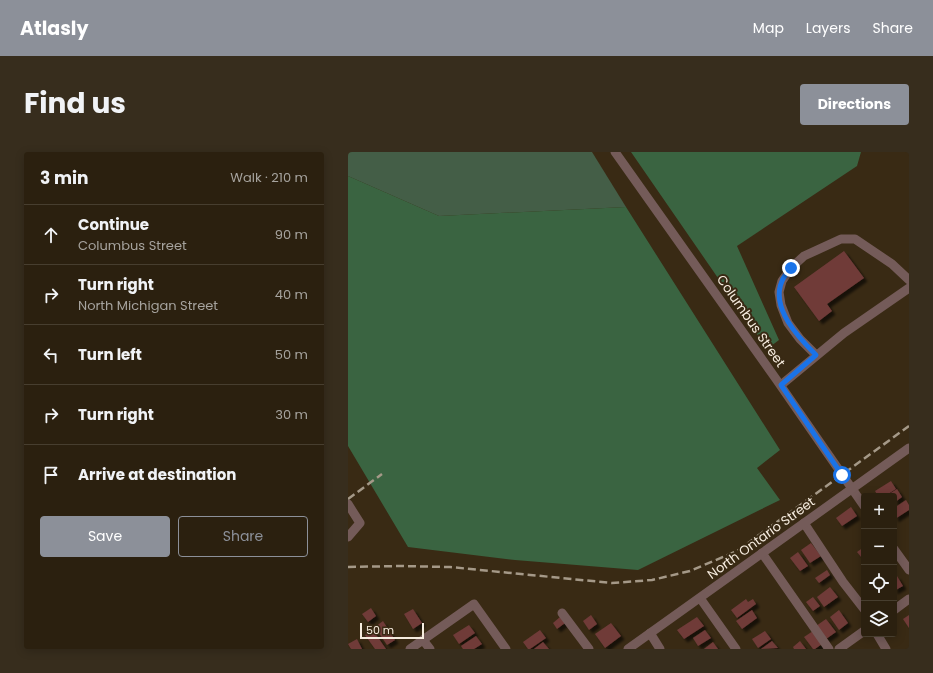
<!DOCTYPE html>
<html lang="en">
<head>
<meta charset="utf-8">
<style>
	body { margin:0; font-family:Poppins,sans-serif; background:#372d1d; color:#f1f3f6 }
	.controls { position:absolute; right:12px; bottom:12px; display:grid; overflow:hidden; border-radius:4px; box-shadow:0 2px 10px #0003 }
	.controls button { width:36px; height:36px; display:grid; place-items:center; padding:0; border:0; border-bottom:1px solid #473e2f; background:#2b200f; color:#f1f3f6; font:20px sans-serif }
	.scale { position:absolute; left:12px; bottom:10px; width:64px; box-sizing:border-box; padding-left:4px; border:2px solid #f6ecdf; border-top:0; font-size:11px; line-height:14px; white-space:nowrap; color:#f6ecdf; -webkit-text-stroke:3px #392a14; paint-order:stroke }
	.stop { position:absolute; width:12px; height:12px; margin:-9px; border:3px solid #1a73e8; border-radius:50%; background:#fff }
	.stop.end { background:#1a73e8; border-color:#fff; box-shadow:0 1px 4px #0008 }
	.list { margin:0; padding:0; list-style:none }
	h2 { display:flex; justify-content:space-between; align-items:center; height:52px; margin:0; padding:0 16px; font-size:17px }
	h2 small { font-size:13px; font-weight:400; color:#a6a39e }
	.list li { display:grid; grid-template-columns:26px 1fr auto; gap:12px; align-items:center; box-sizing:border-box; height:60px; padding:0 16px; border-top:1px solid #473e2f }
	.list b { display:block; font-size:15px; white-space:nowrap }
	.list p { margin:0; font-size:13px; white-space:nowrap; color:#a6a39e }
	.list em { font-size:13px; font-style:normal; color:#a6a39e }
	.actions { display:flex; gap:8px; padding:12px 16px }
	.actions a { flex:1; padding:9px 0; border:1px solid #8c9099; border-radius:4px; text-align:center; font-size:14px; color:#8c9099 }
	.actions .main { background:#8c9099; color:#fff }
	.icon { flex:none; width:22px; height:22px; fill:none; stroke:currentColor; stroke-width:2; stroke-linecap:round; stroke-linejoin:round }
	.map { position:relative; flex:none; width:561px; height:497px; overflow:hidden; border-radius:4px }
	header { display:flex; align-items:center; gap:24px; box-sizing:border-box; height:56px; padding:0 20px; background:#8c9099; color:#fff }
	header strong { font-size:19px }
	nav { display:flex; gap:22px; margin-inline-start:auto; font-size:14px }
	.intro { display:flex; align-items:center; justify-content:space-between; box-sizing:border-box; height:96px; padding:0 24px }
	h1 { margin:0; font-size:28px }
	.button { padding:10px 18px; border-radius:4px; background:#8c9099; color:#fff; font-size:14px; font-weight:700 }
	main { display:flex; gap:24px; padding:0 24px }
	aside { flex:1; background:#2b200f; border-radius:4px; box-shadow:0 2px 10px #0003 }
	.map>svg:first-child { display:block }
	.green { fill:#445e47 }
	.forest { fill:#3a6441 }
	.building { fill:#6f3b39; filter:url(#shadow) }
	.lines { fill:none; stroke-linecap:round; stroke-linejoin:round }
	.minor { stroke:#745b59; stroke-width:9 }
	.rail { stroke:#a59988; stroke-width:2.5; stroke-dasharray:8 4; stroke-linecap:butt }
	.route { stroke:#1a73e8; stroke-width:5 }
	.labels { text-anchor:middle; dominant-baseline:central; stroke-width:4; stroke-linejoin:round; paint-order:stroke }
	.street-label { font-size:13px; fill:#f6ecdf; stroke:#392a14 }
</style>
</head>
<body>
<header>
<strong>Atlasly</strong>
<nav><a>Map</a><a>Layers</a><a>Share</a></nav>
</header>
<div class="intro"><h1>Find us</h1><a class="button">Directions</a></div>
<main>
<aside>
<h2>3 min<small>Walk · 210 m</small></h2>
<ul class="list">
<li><svg class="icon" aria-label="ahead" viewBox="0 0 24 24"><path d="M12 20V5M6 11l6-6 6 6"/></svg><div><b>Continue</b><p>Columbus Street</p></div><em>90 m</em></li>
<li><svg class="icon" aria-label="right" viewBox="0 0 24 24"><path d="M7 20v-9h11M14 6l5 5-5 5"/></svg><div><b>Turn right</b><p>North Michigan Street</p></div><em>40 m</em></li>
<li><svg class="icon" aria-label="left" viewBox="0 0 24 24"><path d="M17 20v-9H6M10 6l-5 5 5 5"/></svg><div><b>Turn left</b></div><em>50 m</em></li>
<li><svg class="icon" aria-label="right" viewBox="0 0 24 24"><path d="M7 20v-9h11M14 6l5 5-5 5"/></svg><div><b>Turn right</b></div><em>30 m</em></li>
<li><svg class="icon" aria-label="arrive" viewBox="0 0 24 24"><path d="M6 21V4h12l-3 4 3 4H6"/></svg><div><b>Arrive at destination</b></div></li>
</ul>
<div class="actions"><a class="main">Save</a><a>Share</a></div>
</aside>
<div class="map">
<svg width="561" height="497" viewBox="0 0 561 497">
	<defs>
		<filter id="shadow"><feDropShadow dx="3.5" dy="3.5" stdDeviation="1" flood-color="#0009"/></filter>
	</defs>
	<rect width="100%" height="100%" fill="#392a14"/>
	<!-- green -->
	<polygon class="green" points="0,0 244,0 278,55 91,64 0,24"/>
	<!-- forest -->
	<g class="forest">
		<polygon points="283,0 513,0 509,14 389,94 431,188 419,197"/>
		<polygon points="0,24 91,64 278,55 432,298 409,316 432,348 290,418 167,408 60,395 0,294"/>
	</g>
	<!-- building -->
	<g class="building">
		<polygon points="496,99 516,126 479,152 484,159 471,169 446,135"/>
		<polygon points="543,329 548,337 537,344 530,344 527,339"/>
		<polygon points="549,337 554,345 546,351 546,344 538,344"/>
		<polygon points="558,348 561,353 561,358 547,367 546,356"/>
		<polygon points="503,355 509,364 494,374 488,366"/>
		<polygon points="463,391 473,404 462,411 453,398"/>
		<polygon points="516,395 516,405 514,406 509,400"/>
		<polygon points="450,400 460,414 452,419 442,406"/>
		<polygon points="479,418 482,423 471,431 467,426"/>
		<polygon points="549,424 555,434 546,439 546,426"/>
		<polygon points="482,435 490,445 476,455 469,445"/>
		<polygon points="465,445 472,454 465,459 458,450"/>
		<polygon points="398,447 400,450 405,447 408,452 389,466 383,458"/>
		<polygon points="23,456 28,464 20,470 14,462"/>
		<polygon points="65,457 74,471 65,477 56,462"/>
		<polygon points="404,458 409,466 394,477 388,469"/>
		<polygon points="491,458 500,471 491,478 482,465"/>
		<polygon points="243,463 249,472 241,478 235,469"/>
		<polygon points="561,463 561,476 555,467"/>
		<polygon points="212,465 217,471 209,477 205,471"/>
		<polygon points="349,465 356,474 336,487 329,478"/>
		<polygon points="478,467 488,480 478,487 468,474"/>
		<polygon points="35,469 47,488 39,493 27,475"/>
		<polygon points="263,471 273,484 257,496 247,482"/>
		<polygon points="121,473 127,481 111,492 105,483"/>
		<polygon points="25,478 38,497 27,497 17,483"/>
		<polygon points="192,478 198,486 182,497 180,497 175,490"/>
		<polygon points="357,478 363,486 350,494 345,486"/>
		<polygon points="417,479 423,487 410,496 404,487"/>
		<polygon points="465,479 474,492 467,497 465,497 456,485"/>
		<polygon points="128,484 134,492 126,497 115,497 113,494"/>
		<polygon points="9,487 14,497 3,497 0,492"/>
		<polygon points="424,489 430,496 413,497"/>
		<polygon points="452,489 458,497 446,497 445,495"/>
		<polygon points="195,490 201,497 186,497"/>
		<polygon points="365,490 370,497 356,497"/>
	</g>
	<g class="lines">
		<!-- minor -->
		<g class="minor">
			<polyline points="267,0 428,227 516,354"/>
			<polyline points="468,203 452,187 440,171 433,153 431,140 434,129 443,116 456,104 493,87 507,87 544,112 561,128"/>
			<polyline points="433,233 496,181 561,136"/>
			<polyline points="0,352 12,371 0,385"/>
			<polyline points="456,371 495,430 516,457"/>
			<polyline points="546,397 561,418"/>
			<polyline points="414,401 481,497"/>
			<polyline points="352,446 388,497"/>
			<polyline points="546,458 561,447"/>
			<polyline points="214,461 241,497"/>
			<polyline points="302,481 312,497"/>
			<polyline points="529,482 538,497"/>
			<polyline points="75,488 82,497"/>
			<polyline points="62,497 126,452 158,497"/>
			<polyline points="280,497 561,296"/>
			<polyline points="491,497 516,479"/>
		</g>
		<!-- rail -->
		<g class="rail">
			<polyline points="0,347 34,322"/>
			<polyline points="0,415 53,414 102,415 264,431 304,428 342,419 389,399 561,274"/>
		</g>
	</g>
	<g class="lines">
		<!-- route -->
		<path class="route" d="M443,116C440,120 436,124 434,129C422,156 451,186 468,203L433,233L494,323"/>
	</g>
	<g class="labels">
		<!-- street labels -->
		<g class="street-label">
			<text transform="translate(403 169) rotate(55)">Columbus Street</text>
			<text transform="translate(413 386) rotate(-36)">North Ontario Street</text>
		</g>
	</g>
</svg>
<div class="controls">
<button>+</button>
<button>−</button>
<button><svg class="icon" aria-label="locate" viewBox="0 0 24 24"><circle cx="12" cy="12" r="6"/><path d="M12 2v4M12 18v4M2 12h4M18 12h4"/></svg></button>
<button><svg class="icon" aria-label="layers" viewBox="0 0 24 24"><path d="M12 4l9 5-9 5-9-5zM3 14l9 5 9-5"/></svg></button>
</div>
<div class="scale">50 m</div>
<div class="stop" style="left:494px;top:323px"></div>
<div class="stop end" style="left:443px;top:116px"></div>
</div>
</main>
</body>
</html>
